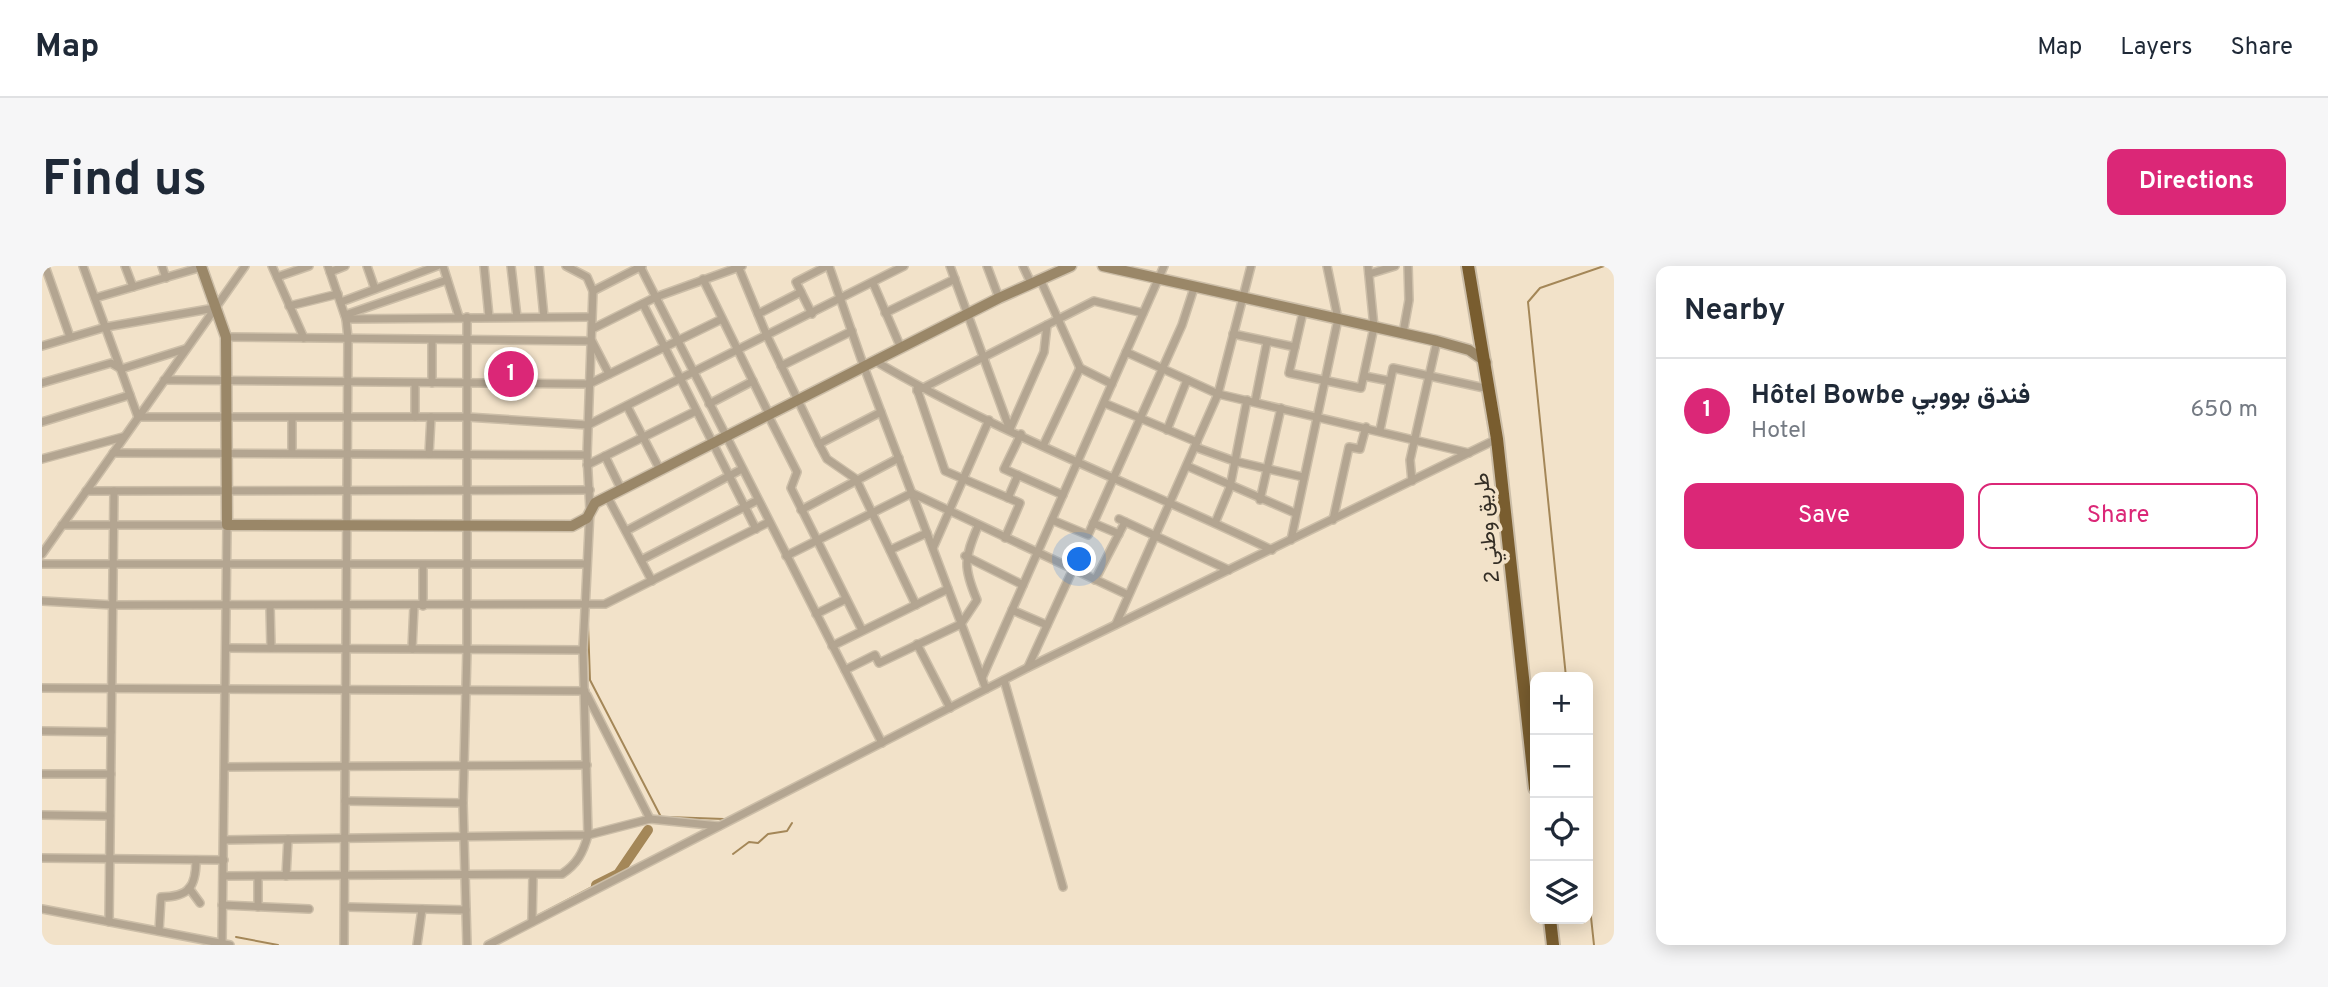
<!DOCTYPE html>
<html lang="en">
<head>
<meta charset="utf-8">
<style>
	body { margin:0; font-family:Overpass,Vazirmatn,sans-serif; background:#f6f6f7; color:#1f2937 }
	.controls { position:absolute; right:21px; bottom:21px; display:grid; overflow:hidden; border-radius:14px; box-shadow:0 4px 18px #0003 }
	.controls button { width:63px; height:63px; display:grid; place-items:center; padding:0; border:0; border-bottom:2px solid #e0e1e3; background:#fff; color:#1f2937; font:35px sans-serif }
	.you { position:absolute; left:1038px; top:294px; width:24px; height:24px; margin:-18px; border:5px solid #fff; border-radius:50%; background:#1a73e8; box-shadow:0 0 0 10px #1a73e833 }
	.badge { display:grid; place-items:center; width:46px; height:46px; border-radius:50%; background:#db2777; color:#fff; font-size:23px; font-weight:700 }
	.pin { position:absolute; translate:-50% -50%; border:4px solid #fff; box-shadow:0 2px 7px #0006 }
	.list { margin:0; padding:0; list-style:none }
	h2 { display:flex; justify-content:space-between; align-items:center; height:91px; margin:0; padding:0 28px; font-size:30px }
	h2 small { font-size:23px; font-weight:400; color:#747a83 }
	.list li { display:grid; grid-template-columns:46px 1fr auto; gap:21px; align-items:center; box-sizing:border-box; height:105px; padding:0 28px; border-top:2px solid #e0e1e3 }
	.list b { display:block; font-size:26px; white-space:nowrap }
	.list p { margin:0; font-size:23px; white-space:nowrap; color:#747a83 }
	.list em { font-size:23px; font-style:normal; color:#747a83 }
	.actions { display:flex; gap:14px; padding:21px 28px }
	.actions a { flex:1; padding:16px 0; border:2px solid #db2777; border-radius:14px; text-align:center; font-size:24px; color:#db2777 }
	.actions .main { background:#db2777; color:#fff }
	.icon { flex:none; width:38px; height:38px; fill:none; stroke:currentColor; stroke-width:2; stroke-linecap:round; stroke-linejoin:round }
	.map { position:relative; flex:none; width:1572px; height:679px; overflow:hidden; border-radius:14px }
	header { display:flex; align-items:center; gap:42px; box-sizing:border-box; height:98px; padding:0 35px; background:#fff; border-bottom:2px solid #e0e1e3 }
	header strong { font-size:33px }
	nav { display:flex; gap:38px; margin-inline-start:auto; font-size:24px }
	.intro { display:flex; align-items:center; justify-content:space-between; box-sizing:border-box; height:168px; padding:0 42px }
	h1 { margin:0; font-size:49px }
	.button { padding:18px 32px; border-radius:14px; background:#db2777; color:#fff; font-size:24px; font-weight:700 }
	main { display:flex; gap:42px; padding:0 42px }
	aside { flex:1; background:#fff; border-radius:14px; box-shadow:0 4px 18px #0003 }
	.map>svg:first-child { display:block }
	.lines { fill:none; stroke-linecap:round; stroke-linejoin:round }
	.stream { stroke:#a48758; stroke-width:2 }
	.river { stroke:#a48758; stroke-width:10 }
	.street-casing { stroke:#ccbea8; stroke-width:10 }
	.secondary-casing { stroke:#ccbea8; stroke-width:13 }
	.highway-casing { stroke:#ccbea8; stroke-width:16 }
	.street { stroke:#b3a591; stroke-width:7 }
	.secondary { stroke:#9a8768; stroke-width:10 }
	.highway { stroke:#795d2f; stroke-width:12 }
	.labels { text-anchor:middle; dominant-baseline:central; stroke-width:7; stroke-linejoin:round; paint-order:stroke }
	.street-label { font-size:21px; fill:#342e25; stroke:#f2e2c9 }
</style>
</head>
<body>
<header>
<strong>Map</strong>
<nav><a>Map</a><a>Layers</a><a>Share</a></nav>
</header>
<div class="intro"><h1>Find us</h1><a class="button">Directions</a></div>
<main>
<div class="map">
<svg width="1572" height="679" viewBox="0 0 1572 679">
	<rect width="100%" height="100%" fill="#f2e2c9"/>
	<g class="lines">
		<!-- stream -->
		<g class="stream">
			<polyline points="546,358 548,414 619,551"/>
			<polyline points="1524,411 1486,36 1498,22 1562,0"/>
			<polyline points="625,551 682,553"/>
			<polyline points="691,588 707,576 716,577 726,568 745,565 750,557"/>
			<polyline points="1546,623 1552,679"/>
			<polyline points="493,651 554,619"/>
			<polyline points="194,671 236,679"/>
		</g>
		<!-- river -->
		<polyline class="river" points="554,619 576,608 606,564"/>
		<defs>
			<g id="street">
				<polyline points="3,0 28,71"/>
				<polyline points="41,0 96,151 425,151 546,159 862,0"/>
				<polyline points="83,0 91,21"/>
				<polyline points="120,0 124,12"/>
				<polyline points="230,0 262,72"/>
				<polyline points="286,0 304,53 306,72 302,679"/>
				<polyline points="325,0 333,23"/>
				<polyline points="401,0 417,51"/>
				<polyline points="442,0 447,51"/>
				<polyline points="469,0 475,51"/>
				<polyline points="497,0 502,51"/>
				<polyline points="696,0 725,70 777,178 785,193 814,213 874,339"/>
				<polyline points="787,0 822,101 944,423"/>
				<polyline points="908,0 968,164"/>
				<polyline points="945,0 957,32"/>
				<polyline points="981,0 989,17"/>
				<polyline points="599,2 840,477"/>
				<polyline points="288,6 303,0"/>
				<polyline points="1327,8 1353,0"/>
				<polyline points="235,11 267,0"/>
				<polyline points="661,13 727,148"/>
				<polyline points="998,13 1038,102 1070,118"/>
				<polyline points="831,17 859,82"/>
				<polyline points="551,25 600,0"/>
				<polyline points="53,32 160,1"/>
				<polyline points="299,36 395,0"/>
				<polyline points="601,38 714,263"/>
				<polyline points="247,40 296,28"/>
				<polyline points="1261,46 1247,107 1319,122 1332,61 1326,0"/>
				<polyline points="843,47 913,13"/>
				<polyline points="716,48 759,26"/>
				<polyline points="770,48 754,16 785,0"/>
				<polyline points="303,49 405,14"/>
				<polyline points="304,53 549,51"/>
				<polyline points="550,63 614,31 700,0"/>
				<polyline points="1361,67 1367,34 1366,0"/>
				<polyline points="1191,68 1253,81"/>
				<polyline points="184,71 550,75 567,108"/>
				<polyline points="390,74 390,117"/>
				<polyline points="0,80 64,61 173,42"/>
				<polyline points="1084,86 1176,128 1427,187"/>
				<path d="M833,95C957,168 1099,221 1230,284"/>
				<polyline points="739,100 810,65"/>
				<polyline points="1322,110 1348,115"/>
				<polyline points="122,114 547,118 680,53"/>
				<polyline points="0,117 69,97 79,103 143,83"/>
				<polyline points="875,123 903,205 978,237 963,272"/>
				<polyline points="875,125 1052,35 1101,47"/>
				<polyline points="1213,136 1225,76"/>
				<polyline points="1062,137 1155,176"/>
				<polyline points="667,138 711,115"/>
				<polyline points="585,140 618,204"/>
				<polyline points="726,149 755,206 749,222 820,364"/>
				<polyline points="373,151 373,117"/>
				<polyline points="250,152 250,187"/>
				<polyline points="0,156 88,129"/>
				<polyline points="968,163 1002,86 1005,59"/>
				<polyline points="1125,164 1145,114"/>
				<polyline points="1338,164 1351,102 1447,123"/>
				<polyline points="979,168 962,203 1021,229"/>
				<polyline points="777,178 839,146"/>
				<polyline points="1002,178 1038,102"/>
				<polyline points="1153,181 1192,195 1261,211"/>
				<polyline points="71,187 545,189"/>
				<polyline points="387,188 389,151"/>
				<polyline points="563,190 579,223"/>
				<polyline points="0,193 81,171"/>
				<polyline points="545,199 652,146"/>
				<polyline points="1145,200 1253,247"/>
				<polyline points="1370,215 1368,194 1395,75"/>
				<polyline points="44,225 548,224"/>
				<polyline points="565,230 610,315"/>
				<polyline points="966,232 976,209"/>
				<polyline points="1218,234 1239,142"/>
				<polyline points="759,244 857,192"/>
				<polyline points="1077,253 1187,304"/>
				<polyline points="1010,254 1046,269 1140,59 1152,22"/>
				<polyline points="1291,254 1307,181 1318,183 1324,161"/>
				<polyline points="1051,257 1077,268"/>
				<polyline points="1173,257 1188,221 1205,134"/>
				<polyline points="20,259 185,259 180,678"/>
				<polyline points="584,265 700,203"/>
				<polyline points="1249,274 1296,53 1285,0"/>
				<polyline points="891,282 947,154"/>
				<polyline points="848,284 885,267"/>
				<polyline points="0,288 203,0"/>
				<polyline points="744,290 870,227 1086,329"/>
				<polyline points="923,290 981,319"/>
				<polyline points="599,294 716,234"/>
				<polyline points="0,298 544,298"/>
				<polyline points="1053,314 1083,256"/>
				<polyline points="0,335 71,339 563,338 727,256"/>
				<polyline points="228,340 229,382"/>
				<polyline points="381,340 381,299"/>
				<polyline points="970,344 1005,359"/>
				<polyline points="774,348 804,333"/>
				<polyline points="1074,358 1176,128 1209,0"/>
				<polyline points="875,378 908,442"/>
				<polyline points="790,380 906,323"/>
				<polyline points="185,382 541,384"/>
				<polyline points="370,383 372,340"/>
				<polyline points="986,401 1031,303"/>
				<path d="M803,404L833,389L837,397L919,358L935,334C921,301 922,293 936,260"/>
				<polyline points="940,412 1122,0"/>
				<polyline points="962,414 1021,621"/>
				<polyline points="0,422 543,425"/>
				<polyline points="545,429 608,553"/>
				<polyline points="0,465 69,466"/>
				<polyline points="183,501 545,499"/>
				<polyline points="0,508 69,508"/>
				<polyline points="303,535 421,537"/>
				<polyline points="0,549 68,550"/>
				<polyline points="182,574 546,569 608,553 677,560"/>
				<polyline points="0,592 182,594"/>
				<path d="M182,610L520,608C535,598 541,587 546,569L541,384L548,244L545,189L551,25L545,11L524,0"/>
				<polyline points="216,610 216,641"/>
				<polyline points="244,610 246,573"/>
				<polyline points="147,622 158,637"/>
				<polyline points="180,639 267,643"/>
				<polyline points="304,641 424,644"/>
				<polyline points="0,643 188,679"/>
				<polyline points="67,656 72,225"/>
				<polyline points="490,656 491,609"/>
				<path d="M117,665L119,631C147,631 154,621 154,594"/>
				<polyline points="375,679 380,643"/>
				<polyline points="425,679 421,537 425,383 425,51"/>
				<polyline points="446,679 985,402 1455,173"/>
			</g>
			<g id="secondary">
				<polyline points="159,0 184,71 185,259 530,260 545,252 553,237 957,32 1029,0"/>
				<polyline points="1061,0 1395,75 1427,84 1444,96"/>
			</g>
			<g id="highway">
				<polyline points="1426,0 1455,173 1493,522"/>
				<polyline points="1508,653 1511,679"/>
			</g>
		</defs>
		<!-- street casing -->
		<use href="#street" class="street-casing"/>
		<!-- secondary casing -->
		<use href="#secondary" class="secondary-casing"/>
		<!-- highway casing -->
		<use href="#highway" class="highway-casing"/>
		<!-- street -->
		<use href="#street" class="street"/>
		<!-- secondary -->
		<use href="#secondary" class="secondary"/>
		<!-- highway -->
		<use href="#highway" class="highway"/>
	</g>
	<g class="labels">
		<!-- street labels -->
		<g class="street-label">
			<text transform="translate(1446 262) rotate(-96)">طريق وطني 2</text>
		</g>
	</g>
</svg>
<div class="controls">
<button>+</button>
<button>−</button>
<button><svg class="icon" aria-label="locate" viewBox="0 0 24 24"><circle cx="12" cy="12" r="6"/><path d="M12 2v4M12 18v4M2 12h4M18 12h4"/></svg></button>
<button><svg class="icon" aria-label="layers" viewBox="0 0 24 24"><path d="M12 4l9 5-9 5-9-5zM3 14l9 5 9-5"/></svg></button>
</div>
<div class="you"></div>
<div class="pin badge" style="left:469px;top:108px">1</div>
</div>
<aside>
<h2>Nearby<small></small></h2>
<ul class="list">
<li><span class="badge">1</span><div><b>Hôtel Bowbe فندق بووبي</b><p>Hotel</p></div><em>650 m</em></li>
</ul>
<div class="actions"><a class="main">Save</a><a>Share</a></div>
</aside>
</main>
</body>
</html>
